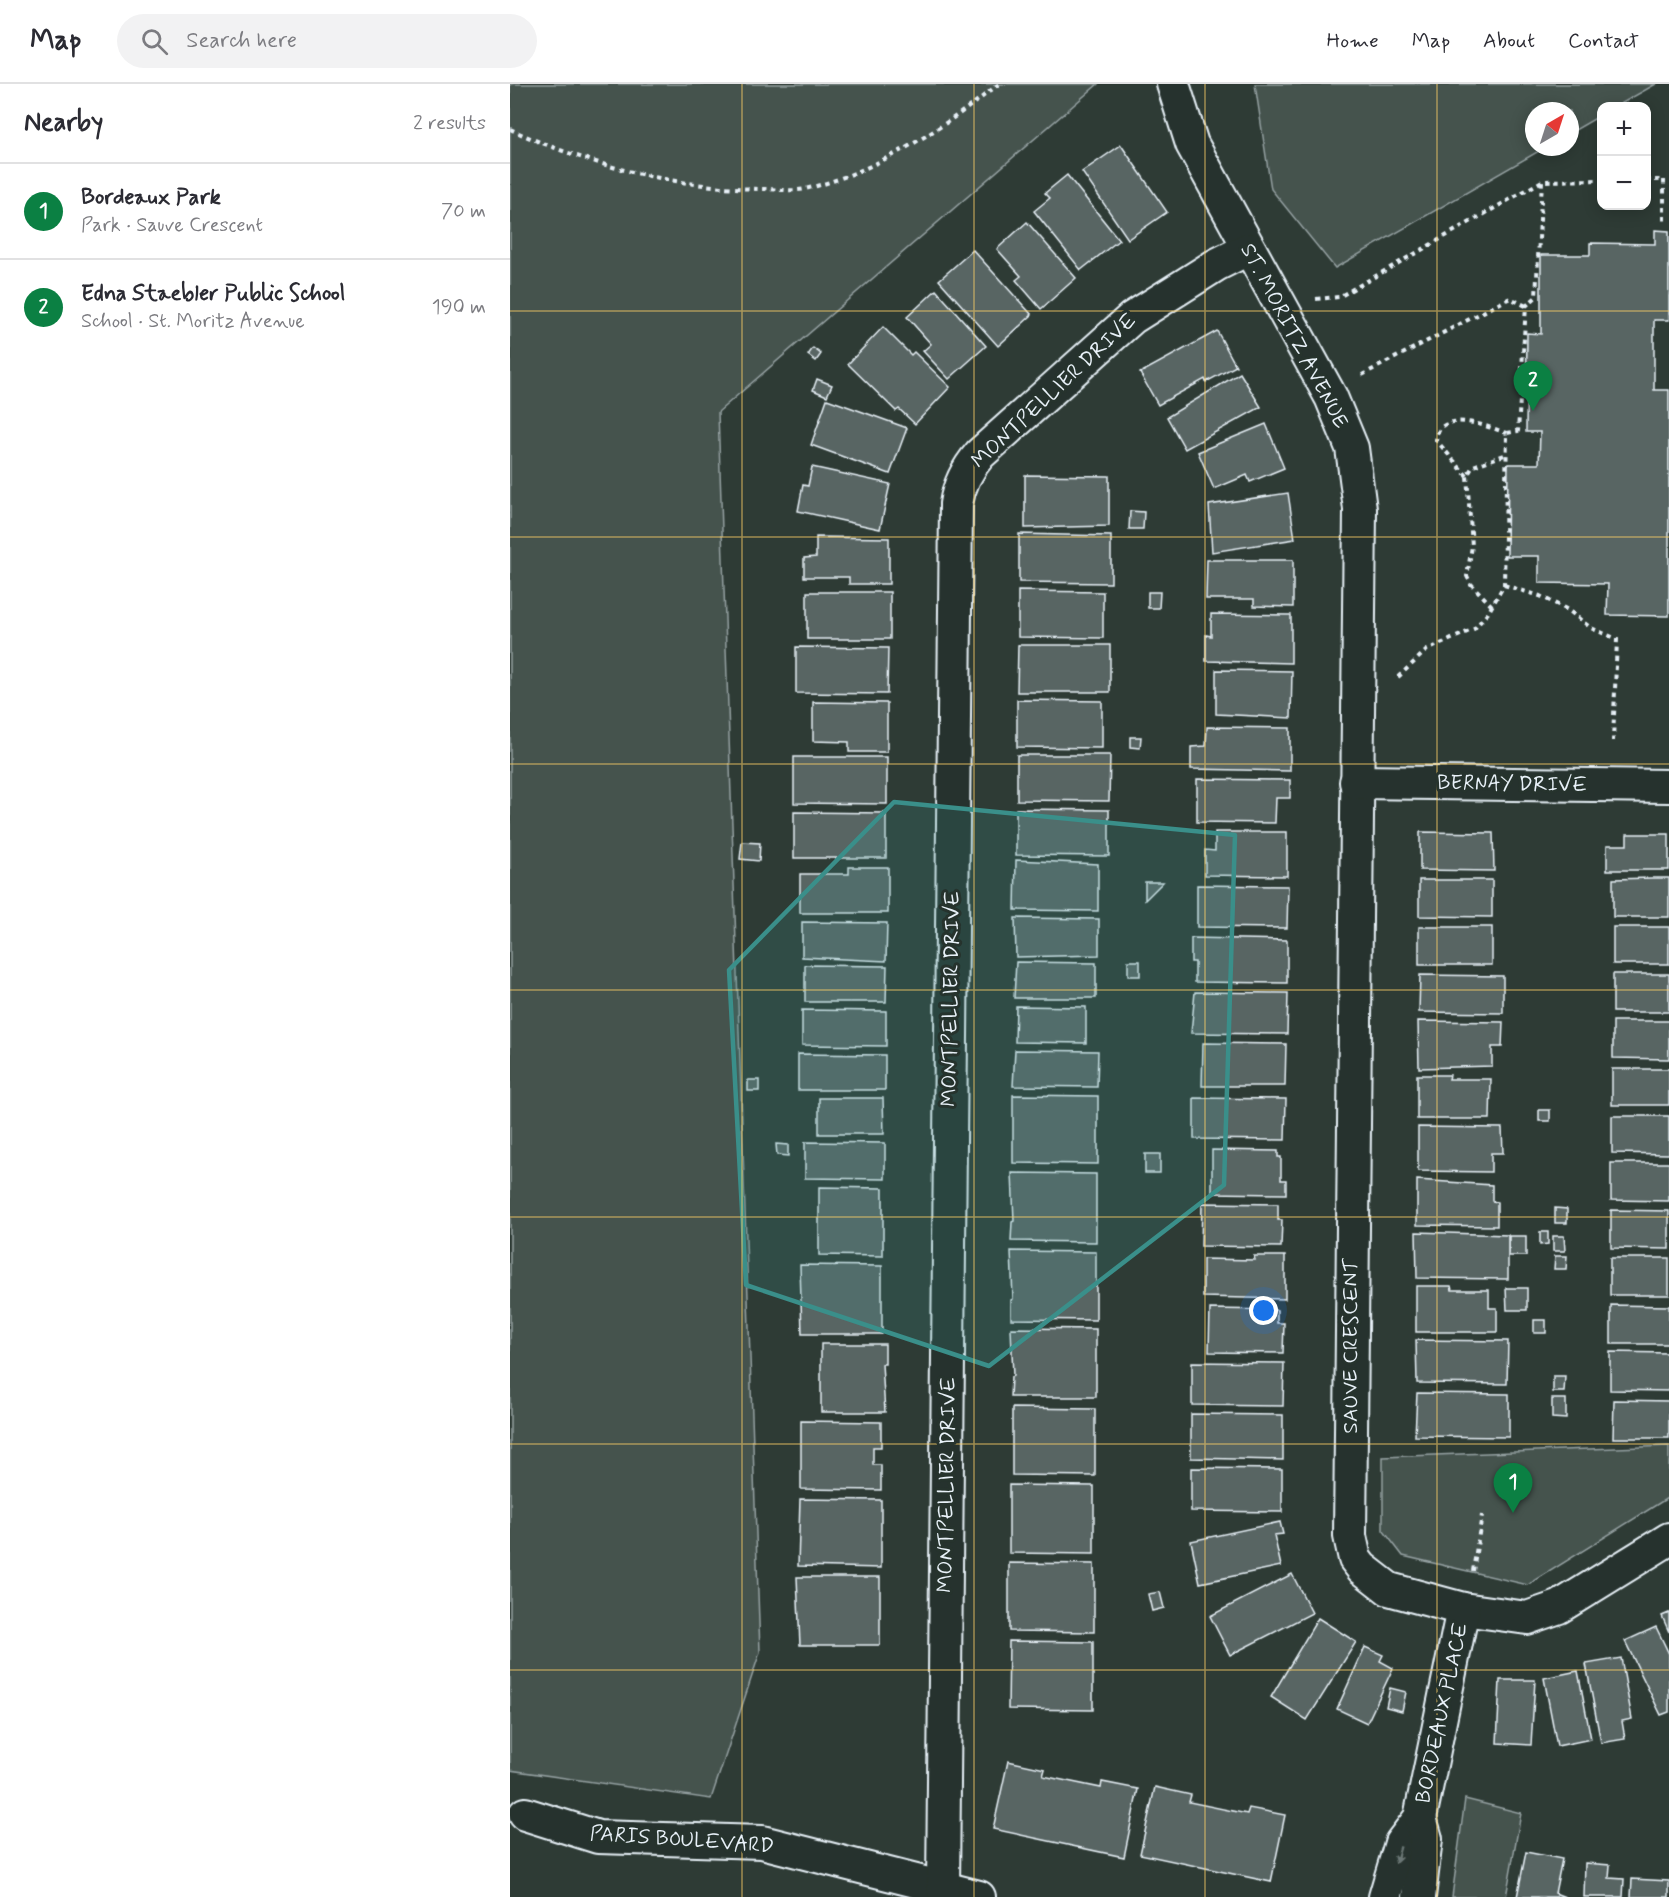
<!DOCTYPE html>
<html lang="en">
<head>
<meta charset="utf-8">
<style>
	body { margin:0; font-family:Mynerve,sans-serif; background:#f2f2f3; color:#2b2b33 }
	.controls { position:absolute; right:18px; top:18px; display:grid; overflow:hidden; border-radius:12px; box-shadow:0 3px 15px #0003 }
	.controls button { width:54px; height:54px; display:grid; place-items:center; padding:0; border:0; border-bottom:2px solid #e1e1e2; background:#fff; color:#2b2b33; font:30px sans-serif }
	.compass { position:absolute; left:1015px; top:18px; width:54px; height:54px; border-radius:50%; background:#fff; box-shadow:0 3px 15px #0003; rotate:39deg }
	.you { position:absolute; left:754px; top:1227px; width:21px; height:21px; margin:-15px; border:4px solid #fff; border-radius:50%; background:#1a73e8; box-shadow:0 0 0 9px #1a73e833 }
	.badge { display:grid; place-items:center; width:39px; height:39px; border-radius:50%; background:#0b8043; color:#fff; font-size:20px; font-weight:700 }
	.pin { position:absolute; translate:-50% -50px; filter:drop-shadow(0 2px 3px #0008) }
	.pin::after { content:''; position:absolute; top:32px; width:21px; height:18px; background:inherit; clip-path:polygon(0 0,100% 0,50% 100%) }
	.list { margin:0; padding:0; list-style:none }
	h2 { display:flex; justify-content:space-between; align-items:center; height:78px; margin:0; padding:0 24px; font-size:26px }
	h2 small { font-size:20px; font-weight:400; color:#7c7c81 }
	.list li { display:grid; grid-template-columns:39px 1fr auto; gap:18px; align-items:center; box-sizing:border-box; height:96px; padding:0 24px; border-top:2px solid #e1e1e2 }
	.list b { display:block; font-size:22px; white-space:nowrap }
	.list p { margin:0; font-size:20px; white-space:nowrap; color:#7c7c81 }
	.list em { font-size:20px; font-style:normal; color:#7c7c81 }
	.icon { flex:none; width:33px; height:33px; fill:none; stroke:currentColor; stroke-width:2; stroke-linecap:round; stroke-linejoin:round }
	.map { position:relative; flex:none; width:1159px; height:1813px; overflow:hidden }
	header { display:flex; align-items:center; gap:36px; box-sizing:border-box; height:84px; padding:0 30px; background:#fff; border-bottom:2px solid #e1e1e2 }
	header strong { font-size:28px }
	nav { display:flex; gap:33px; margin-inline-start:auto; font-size:21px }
	.search { width:420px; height:54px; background:#f2f2f3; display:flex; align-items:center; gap:15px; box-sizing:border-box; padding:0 21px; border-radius:33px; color:#7c7c81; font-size:22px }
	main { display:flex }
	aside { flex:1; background:#fff }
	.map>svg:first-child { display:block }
	.green { fill:#45524e; stroke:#96a2a3; stroke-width:1.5 }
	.building { fill:#596563; stroke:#e8f1f8; stroke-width:1.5 }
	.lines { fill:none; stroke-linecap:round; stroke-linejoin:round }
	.minor-casing { stroke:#e8f1f8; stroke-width:36 }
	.path { stroke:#e8f1f8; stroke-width:4; stroke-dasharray:4.5 4.5; stroke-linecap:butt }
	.minor { stroke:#26332d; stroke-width:32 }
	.oneway { fill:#6a7674 }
	.marked { fill:#3a8f8a; fill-opacity:0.2; stroke:#3a8f8a; stroke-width:4.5; stroke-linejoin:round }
	.grid { fill:none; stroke:#ffd166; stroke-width:1.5; stroke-opacity:0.55 }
	.labels { text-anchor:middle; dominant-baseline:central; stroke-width:6; stroke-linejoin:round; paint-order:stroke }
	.street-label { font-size:21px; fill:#e8f1f8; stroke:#26332d }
</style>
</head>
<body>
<header>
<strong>Map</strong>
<div class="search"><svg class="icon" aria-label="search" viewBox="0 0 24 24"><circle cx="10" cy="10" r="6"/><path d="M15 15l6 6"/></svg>Search here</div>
<nav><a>Home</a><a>Map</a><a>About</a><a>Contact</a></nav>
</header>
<main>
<aside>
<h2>Nearby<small>2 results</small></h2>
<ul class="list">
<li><span class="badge">1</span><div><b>Bordeaux Park</b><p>Park · Sauve Crescent</p></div><em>70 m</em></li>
<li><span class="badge">2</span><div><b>Edna Staebler Public School</b><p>School · St. Moritz Avenue</p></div><em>190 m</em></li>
</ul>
</aside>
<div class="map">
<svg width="1159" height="1813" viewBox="0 0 1159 1813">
	<rect width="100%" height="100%" fill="#2e3b35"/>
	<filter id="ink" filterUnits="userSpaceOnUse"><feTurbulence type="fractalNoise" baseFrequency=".0167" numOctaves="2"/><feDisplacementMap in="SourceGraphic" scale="12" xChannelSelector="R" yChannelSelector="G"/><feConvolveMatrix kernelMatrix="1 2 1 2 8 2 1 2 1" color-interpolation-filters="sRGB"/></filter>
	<g filter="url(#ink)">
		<!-- green -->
		<g class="green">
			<polygon points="0,0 588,0 208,328 250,1568 201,1715 0,1686"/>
			<polygon points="745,0 1146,0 1107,22 1092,22 1091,31 1060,49 1060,27 1024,27 1024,63 1036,63 825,184 761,105"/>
			<polygon points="1159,1362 1159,1413 1018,1501 893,1472 873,1446 873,1373"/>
			<polygon points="955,1715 1011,1729 996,1813 942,1813"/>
		</g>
		<!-- building -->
		<g class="building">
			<polygon points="611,61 657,128 618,155 572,88"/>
			<polygon points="557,91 609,156 571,186 524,127 540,114 535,109"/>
			<polygon points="517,138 566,194 531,225 506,196 511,192 487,165"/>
			<polygon points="1145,146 1159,147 1159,236 1144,236 1144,306 1159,306 1159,532 1097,531 1098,500 1029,499 1029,472 997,472 998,380 1029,380 1030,348 1016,348 1017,249 1031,250 1031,171 1080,171 1080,159 1145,160"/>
			<polygon points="463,166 522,231 488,262 429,196"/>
			<polygon points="426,206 476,262 439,295 413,267 421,260 397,233"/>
			<polygon points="373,243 401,271 404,268 440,303 405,340 389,325 386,327 338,280"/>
			<polygon points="707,247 726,282 696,298 695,295 648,321 630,289"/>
			<polygon points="303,264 311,270 306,277 298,271"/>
			<polygon points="730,289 751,323 675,365 657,333"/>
			<polygon points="307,295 322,301 317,312 303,306"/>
			<polygon points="317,315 397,344 380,390 301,361"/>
			<polygon points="756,340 774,384 740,398 737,391 704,405 688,368"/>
			<polygon points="302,383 380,400 370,445 288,427 293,401 298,402"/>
			<polygon points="515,391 599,392 599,442 515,444"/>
			<polygon points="778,409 785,455 702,468 699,421"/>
			<polygon points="620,427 634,428 633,445 619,445"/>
			<polygon points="509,450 601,452 601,499 509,498"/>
			<polygon points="306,453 379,454 379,500 339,500 339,493 294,493 294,474 306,473"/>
			<polygon points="697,476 783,476 783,523 744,522 744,515 696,515"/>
			<polygon points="508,507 593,508 593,554 508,553"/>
			<rect x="297" y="508" width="83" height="47"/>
			<polygon points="638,508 650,508 649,524 638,524"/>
			<polygon points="701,530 781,531 781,579 696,577 696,551 701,552"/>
			<polygon points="508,561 600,561 600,608 507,608"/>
			<polygon points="286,563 378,564 377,610 286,609"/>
			<polygon points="706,586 782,587 781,634 706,630"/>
			<polygon points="507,616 592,617 592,664 507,663"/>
			<polygon points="303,618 377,619 377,668 339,668 339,658 303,657"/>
			<polygon points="697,643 780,644 780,687 681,685 681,663 696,662"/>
			<polygon points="620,653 631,653 630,664 620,663"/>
			<polygon points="507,671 600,671 599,717 507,716"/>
			<polygon points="284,673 377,673 377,720 284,719"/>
			<polygon points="687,695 780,696 780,714 766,714 765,739 687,738"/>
			<polygon points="506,725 599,726 599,772 506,771"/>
			<polygon points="284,728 376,729 376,774 284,774"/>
			<polygon points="705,748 777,748 777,792 695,791 695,766 705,767"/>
			<polygon points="910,748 983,749 984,787 910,786"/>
			<polygon points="1117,750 1159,750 1159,786 1097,786 1097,761 1117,761"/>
			<polygon points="232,758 250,759 249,777 230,775"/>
			<polygon points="506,776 588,780 588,827 505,826"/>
			<polygon points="339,783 378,783 378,829 290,829 290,790 339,790"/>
			<polygon points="1142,794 1159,794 1159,833 1103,833 1103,795"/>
			<polygon points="909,796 982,796 982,833 909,832"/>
			<polygon points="635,798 653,798 635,816"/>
			<polygon points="687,801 778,802 777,844 687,843"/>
			<polygon points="505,834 589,835 589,871 506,873"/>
			<polygon points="292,838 377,839 376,877 292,873"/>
			<rect x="909" y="843" width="73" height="38"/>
			<rect x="1103" y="843" width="56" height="37"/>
			<polygon points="681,854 777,856 777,899 685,898 685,878 681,878"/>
			<rect x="618" y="877" width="12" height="15"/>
			<polygon points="506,878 586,879 586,914 504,914"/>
			<polygon points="295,881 377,882 376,918 295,918"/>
			<rect x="1103" y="890" width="56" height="38"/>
			<polygon points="910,891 993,892 993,929 909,928"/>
			<polygon points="685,908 778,909 777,950 681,949"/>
			<polygon points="506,922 576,923 576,959 505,958"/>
			<polygon points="292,926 376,927 376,962 292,961"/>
			<polygon points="908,937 993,938 992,963 982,963 982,982 909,984"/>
			<polygon points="1103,937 1159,937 1159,975 1103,974"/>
			<polygon points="693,959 776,960 775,1002 692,1002"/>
			<polygon points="505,966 588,967 587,1003 503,1002"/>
			<polygon points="288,970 375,971 375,1006 288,1006"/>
			<rect x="1102" y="985" width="57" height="36"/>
			<polygon points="907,991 940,991 939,995 981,995 980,1035 907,1035"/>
			<rect x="238" y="996" width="11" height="11"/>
			<polygon points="503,1011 588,1012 588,1080 503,1079"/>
			<polygon points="309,1014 373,1014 374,1050 309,1050"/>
			<polygon points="684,1014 776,1015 775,1056 684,1055"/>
			<rect x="1029" y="1026" width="11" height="11"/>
			<polygon points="1102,1032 1159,1032 1159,1070 1102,1069"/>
			<polygon points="908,1043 992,1044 993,1069 981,1069 981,1088 908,1087"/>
			<polygon points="295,1058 375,1059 375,1095 295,1094"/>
			<polygon points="266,1060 278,1061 278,1072 267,1071"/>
			<polygon points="702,1066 768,1067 768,1073 771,1073 771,1096 776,1096 776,1110 702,1109"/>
			<rect x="635" y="1070" width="15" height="19"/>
			<polygon points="1101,1079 1159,1079 1159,1117 1101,1116"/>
			<polygon points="502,1089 586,1090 586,1158 501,1157 502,1138 504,1137"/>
			<polygon points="907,1096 982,1101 982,1117 987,1118 987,1142 907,1141"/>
			<polygon points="309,1103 373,1104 373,1172 309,1171"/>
			<polygon points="692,1119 768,1120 768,1136 772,1136 771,1163 691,1162"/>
			<polygon points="1045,1124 1057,1125 1057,1139 1045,1139"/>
			<polygon points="1101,1126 1159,1127 1159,1165 1101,1164"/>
			<polygon points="906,1148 998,1151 998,1195 907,1194"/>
			<polygon points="1030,1148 1038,1148 1038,1160 1030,1161"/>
			<rect x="999" y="1152" width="17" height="20"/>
			<polygon points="1043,1152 1054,1152 1055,1167 1043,1167"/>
			<polygon points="501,1167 586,1168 586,1236 501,1235 501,1216 503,1215"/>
			<polygon points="744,1172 775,1172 775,1215 693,1213 693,1175 745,1176"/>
			<polygon points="1045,1172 1057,1172 1056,1185 1044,1185"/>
			<rect x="1100" y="1174" width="59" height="37"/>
			<polygon points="290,1181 372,1182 372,1250 292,1250"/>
			<polygon points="906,1202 941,1202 942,1206 979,1206 979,1224 987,1224 987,1248 906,1248"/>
			<polygon points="996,1204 1017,1204 1017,1226 997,1226"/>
			<polygon points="1101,1221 1159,1222 1159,1260 1101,1260"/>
			<polygon points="700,1225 767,1226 767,1239 774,1239 773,1269 699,1268"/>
			<rect x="1024" y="1236" width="12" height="13"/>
			<polygon points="501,1244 586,1245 586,1313 500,1313 501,1293 503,1292"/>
			<polygon points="906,1256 998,1257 997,1300 907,1299"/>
			<polygon points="311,1260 375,1260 375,1280 372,1280 375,1328 311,1328"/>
			<polygon points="1100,1268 1159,1269 1159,1307 1100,1306"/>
			<polygon points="682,1278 774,1279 773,1322 682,1321"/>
			<polygon points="1043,1292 1055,1292 1054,1308 1043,1308"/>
			<polygon points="907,1309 999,1310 999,1353 905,1352"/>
			<polygon points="1042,1315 1056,1315 1056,1335 1042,1334"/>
			<polygon points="1104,1316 1159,1317 1159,1354 1103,1354"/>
			<polygon points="502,1324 585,1325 585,1392 502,1391"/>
			<polygon points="681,1330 773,1331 773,1376 681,1374"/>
			<polygon points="291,1337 371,1338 371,1363 363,1363 363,1381 371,1381 371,1406 291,1405"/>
			<polygon points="681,1384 772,1385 772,1428 681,1427"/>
			<polygon points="499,1401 584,1402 584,1470 499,1469"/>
			<polygon points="290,1415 371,1416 371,1484 288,1482"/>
			<polygon points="770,1438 773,1450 764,1451 771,1482 690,1499 681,1457"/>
			<polygon points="499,1479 584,1480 584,1548 499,1547"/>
			<polygon points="782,1490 802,1529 720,1571 700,1532"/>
			<polygon points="287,1493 370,1493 370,1561 290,1561"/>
			<polygon points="650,1508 654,1524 642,1527 638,1510"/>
			<polygon points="1159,1529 1159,1548 1152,1532"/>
			<polygon points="808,1534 846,1558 797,1636 761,1613"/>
			<polygon points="1146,1543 1159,1570 1159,1628 1151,1631 1115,1557"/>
			<polygon points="499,1557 583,1558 583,1626 498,1625"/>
			<polygon points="855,1563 873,1571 870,1577 883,1584 857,1639 827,1625"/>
			<polygon points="1111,1574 1122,1635 1112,1637 1115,1655 1091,1659 1076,1580"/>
			<polygon points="1068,1587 1081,1655 1047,1662 1034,1594"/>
			<polygon points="990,1596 1025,1596 1021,1661 987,1659"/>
			<polygon points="880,1604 896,1608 892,1627 876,1623"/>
			<polygon points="498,1677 535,1685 533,1692 591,1704 592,1698 628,1705 614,1773 483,1745"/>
			<polygon points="645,1703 681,1711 679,1718 737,1730 739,1724 775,1731 761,1798 630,1770"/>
			<polygon points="1016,1768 1052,1775 1045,1809 1055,1813 1007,1813"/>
			<polygon points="1075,1779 1100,1781 1099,1794 1114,1795 1113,1813 1074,1813"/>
			<polygon points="1122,1795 1159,1797 1159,1813 1121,1813"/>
		</g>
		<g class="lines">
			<defs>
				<g id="minor">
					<polyline points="663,0 682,60 821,313 842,364 850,425 840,1452 845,1475 852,1484 879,1505 953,1525 1017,1534 1049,1523 1159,1455"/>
					<polyline points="846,698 1159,702"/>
					<polyline points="15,1730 88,1753 252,1758 469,1813"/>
					<path d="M433,1805L446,420C449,400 457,385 470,370L622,234L706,181L738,165"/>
					<polyline points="875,1813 891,1759 910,1734 953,1525"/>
					<polyline points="909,1813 916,1755 910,1734"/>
				</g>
			</defs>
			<!-- minor casing -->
			<use href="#minor" class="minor-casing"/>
			<!-- path -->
			<g class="path">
				<path d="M0,45C80,82 166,104 254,105C267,105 283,108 295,105C366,88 432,45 489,0"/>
				<polyline points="1136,96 1154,96 1154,137"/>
				<polyline points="806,215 829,213 1032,97 1092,96"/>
				<polyline points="852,291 1000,214 1016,222"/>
				<path d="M957,392L926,356C930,323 978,343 997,349"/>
				<polyline points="994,501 1030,512 1058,526 1081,544 1107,555 1103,657"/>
				<polyline points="982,522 961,500 957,492 962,462 957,392 963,382 997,370"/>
				<polyline points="888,593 917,566 964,545 978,529 994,501 997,349 1008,347 1016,222 1026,213 1032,97"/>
				<polyline points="963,1487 972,1431"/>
			</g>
			<!-- minor -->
			<use href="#minor" class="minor"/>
		</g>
		<!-- one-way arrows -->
		<defs><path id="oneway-solid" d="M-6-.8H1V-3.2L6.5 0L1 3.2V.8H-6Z" transform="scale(1.5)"/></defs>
		<use class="oneway" href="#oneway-solid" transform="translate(888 1771) rotate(106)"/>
	</g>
	<!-- marked area -->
	<path class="marked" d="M384,718L725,751L714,1101L479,1282L236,1201L219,886Z"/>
	<!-- grid -->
	<path class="grid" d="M232,0V1813M464,0V1813M695,0V1813M927,0V1813M0,227H1159M0,453H1159M0,680H1159M0,906H1159M0,1133H1159M0,1360H1159M0,1586H1159"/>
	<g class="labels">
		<!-- street labels -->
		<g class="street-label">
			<text transform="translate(784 252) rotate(62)">ST. MORITZ AVENUE</text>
			<text transform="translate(544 307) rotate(-43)">MONTPELLIER DRIVE</text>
			<text transform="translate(1002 700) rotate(1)">BERNAY DRIVE</text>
			<text transform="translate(441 915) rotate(-89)">MONTPELLIER DRIVE</text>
			<text transform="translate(841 1262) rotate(-90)">SAUVE CRESCENT</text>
			<text transform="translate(437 1401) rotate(-89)">MONTPELLIER DRIVE</text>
			<text transform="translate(932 1629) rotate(-78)">BORDEAUX PLACE</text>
			<text transform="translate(172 1756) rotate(4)">PARIS BOULEVARD</text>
		</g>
	</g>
</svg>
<div class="controls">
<button>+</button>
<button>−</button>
</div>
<svg class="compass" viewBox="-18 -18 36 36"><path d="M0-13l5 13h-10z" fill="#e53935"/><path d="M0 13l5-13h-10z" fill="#7c7c81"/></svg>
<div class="you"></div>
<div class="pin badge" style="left:1003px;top:1429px">1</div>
<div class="pin badge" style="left:1023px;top:327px">2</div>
</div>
</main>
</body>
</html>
